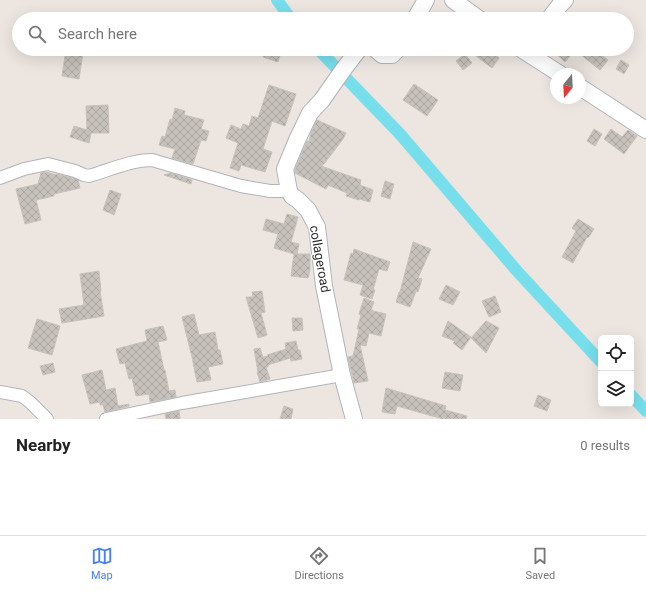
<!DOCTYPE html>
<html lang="en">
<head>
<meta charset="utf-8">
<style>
	body { margin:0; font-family:Roboto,sans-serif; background:#f6f6f6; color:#222 }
	.controls { position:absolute; right:12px; bottom:12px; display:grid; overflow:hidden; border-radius:6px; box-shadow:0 4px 16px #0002 }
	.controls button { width:36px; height:36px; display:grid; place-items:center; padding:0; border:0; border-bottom:1px solid #e0e0e0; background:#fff; color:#222; font:20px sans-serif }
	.compass { position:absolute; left:550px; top:68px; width:36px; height:36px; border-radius:50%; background:#fff; box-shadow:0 4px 16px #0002; rotate:198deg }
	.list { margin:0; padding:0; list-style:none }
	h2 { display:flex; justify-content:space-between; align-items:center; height:52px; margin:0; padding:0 16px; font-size:17px }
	h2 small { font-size:13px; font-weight:400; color:#767676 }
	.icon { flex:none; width:22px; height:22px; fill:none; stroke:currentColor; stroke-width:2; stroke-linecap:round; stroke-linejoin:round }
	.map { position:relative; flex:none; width:646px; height:419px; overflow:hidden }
	.search { position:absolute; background:#fff; box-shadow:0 4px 16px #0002; left:12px; right:12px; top:12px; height:44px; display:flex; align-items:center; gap:10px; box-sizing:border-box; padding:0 14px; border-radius:22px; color:#767676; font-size:15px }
	.sheet { height:116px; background:#fff }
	nav { display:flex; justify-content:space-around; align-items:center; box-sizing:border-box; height:56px; border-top:1px solid #e0e0e0; background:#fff; font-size:11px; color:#767676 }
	nav a { display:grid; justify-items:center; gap:2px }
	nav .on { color:#4580f5 }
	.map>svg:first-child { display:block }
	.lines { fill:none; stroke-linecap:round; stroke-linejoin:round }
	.canal { stroke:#77deec; stroke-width:12 }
	.building { fill:url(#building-cross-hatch); stroke:#c9c1b9 }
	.street-casing { stroke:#b0b4bc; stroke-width:14 }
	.secondary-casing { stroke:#b0b4bc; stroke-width:18 }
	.street { stroke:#fff; stroke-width:12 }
	.secondary { stroke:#fff; stroke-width:16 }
	.labels { text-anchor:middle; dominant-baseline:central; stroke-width:3; stroke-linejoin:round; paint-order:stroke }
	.street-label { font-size:13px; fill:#2d2d2d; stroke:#fff }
</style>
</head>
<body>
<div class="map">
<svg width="646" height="419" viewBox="0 0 646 419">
	<defs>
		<pattern id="building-cross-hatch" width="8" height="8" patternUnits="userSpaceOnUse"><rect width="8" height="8" fill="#c6c1bb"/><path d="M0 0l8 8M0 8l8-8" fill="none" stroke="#aaa6a1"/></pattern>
	</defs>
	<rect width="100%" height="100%" fill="#ede5e0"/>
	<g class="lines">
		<!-- canal -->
		<g class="canal">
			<polyline points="277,0 291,19"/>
			<polyline points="318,49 400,134 517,271 601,362"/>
			<polyline points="631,395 646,411"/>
		</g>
	</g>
	<!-- building -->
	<g class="building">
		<polygon points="66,49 83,52 79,79 62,76"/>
		<polygon points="266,49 282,49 278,62 263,57"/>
		<polygon points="481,49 487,49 499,58 492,68 476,56"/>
		<polygon points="551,49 594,49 608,60 600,70 575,50 565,62"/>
		<polygon points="465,54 472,63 463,70 456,61"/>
		<polygon points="621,60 629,65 624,74 616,69"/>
		<polygon points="414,84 438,100 427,116 403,100"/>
		<polygon points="269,85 296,94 285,126 272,121 263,149 272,152 265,172 241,165 239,171 230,168 238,143 226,138 231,125 241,129 243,124 249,126 252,116 258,118"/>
		<polygon points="108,105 109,133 91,133 89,143 70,137 74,126 87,130 86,106"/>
		<polygon points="175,108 185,111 184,115 204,120 201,129 209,131 206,141 201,140 193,164 172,158 175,149 159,145 162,136 165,137 170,119 172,120"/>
		<polygon points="317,120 346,133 343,139 324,164 321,166 361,180 360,185 373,190 370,202 359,199 359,200 346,196 347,193 328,185 326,189 295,173 295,170 307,141 309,142 311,133"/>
		<polygon points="594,129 602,134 595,146 587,141"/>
		<polygon points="611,129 622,137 628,130 637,136 624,154 604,139"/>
		<polygon points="46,172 56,175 56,174 73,178 78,180 80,188 54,194 54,196 36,200 41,220 25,224 16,189 38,184 41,173"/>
		<polygon points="171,173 192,180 191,184 164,175"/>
		<polygon points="385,181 394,184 390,199 381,196"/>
		<polygon points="110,190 121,194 114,215 103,210"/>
		<polygon points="287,214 298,217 291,242 299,244 297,254 310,254 310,270 308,278 291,276 294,254 274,248 278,234 263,230 266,219 284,224"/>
		<polygon points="578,219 594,229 588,238 587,237 573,263 562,257 576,231 572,228"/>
		<polygon points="413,242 431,249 418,278 422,279 418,292 416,291 410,307 396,302 399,292 400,292"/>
		<polygon points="354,249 390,262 387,271 379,269 373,290 375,290 372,299 360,295 363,285 344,280 351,253 353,254"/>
		<polygon points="99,271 101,291 100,291 104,316 62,323 59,309 84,305 80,274"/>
		<polygon points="446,285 460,292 453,305 439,299"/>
		<polygon points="262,291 265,312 261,313 267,335 258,338 246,297 253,297 252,292"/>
		<polygon points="495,296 501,312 489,317 482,301"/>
		<polygon points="364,298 374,302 371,310 373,310 373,311 386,314 381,336 369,333 366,346 360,345 368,381 354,383 348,357 353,356 359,329 357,329 361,315 359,314"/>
		<polygon points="194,314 199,335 215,332 218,350 220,350 223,364 208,367 211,380 197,382 192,357 182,317"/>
		<polygon points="292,318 302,318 303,330 293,331"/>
		<polygon points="37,319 60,326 52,355 28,348"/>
		<polygon points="448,321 471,337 462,350 453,343 455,341 442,336"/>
		<polygon points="486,321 499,328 486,353 471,338"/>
		<polygon points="163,326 167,340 158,342 164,370 165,370 169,391 175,390 176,397 150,402 149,394 136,396 132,378 129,379 125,363 120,364 116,349 147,341 145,330"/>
		<polygon points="296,341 298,350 300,350 302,359 291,361 290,358 268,365 268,367 266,367 270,379 260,382 257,372 258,372 254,349 260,348 263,357 268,356 267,355 286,349 285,343"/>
		<polygon points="53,363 55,372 43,375 40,366"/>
		<polygon points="102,370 106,390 115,388 118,406 129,404 129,406 105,412 103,405 100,405 100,402 90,404 82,375"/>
		<polygon points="445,372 463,375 460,391 442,388"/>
		<polygon points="386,388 446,406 445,410 467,416 466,419 443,419 397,406 395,414 382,412"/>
		<polygon points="538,395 551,400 547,411 534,406"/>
		<polygon points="284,406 293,409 291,419 280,419"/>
		<polygon points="179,411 180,419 166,419 165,414"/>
	</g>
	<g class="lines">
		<defs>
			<g id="street">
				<path d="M0,178L24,169L48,164L75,171L84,175L89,176C110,170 131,160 152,160L241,186L270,191H289"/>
				<polyline points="0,392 22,396 30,402 47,419"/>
				<polyline points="106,419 182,403 342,375"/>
			</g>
			<g id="secondary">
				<polyline points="453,0 479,19"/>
				<polyline points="415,19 426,0"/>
				<polyline points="549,19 560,5 565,0"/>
				<polyline points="375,49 382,55 392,55 398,49"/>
				<polyline points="521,49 560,74"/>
				<polyline points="580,87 646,130"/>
				<polyline points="354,419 342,375 324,286 317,227 308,210 298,200 292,196 289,191 285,169 297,140 310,113 322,100 343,70 359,49"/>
			</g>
		</defs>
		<!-- street casing -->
		<use href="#street" class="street-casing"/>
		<!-- secondary casing -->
		<use href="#secondary" class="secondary-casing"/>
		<!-- street -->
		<use href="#street" class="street"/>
		<!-- secondary -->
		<use href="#secondary" class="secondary"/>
	</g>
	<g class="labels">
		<!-- street labels -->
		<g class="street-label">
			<text transform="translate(320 259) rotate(80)">collageroad</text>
		</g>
	</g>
</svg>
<div class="controls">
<button><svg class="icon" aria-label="locate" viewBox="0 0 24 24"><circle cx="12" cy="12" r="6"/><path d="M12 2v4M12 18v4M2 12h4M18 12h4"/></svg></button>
<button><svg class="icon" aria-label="layers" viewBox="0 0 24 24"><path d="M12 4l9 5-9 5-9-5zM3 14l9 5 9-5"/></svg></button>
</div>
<svg class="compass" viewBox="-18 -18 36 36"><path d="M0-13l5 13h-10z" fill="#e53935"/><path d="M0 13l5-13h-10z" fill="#767676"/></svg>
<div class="search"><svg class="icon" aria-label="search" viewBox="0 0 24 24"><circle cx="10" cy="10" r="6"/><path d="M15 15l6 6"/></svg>Search here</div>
</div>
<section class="sheet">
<h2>Nearby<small>0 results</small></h2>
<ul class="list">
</ul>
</section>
<nav>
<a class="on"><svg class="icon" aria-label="map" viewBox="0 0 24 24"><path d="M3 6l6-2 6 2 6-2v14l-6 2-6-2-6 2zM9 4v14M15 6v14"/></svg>Map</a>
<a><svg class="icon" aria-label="directions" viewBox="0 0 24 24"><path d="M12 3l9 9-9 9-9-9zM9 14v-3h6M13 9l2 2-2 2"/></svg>Directions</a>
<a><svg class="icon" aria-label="saved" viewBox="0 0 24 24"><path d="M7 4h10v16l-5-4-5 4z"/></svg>Saved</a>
</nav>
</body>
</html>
